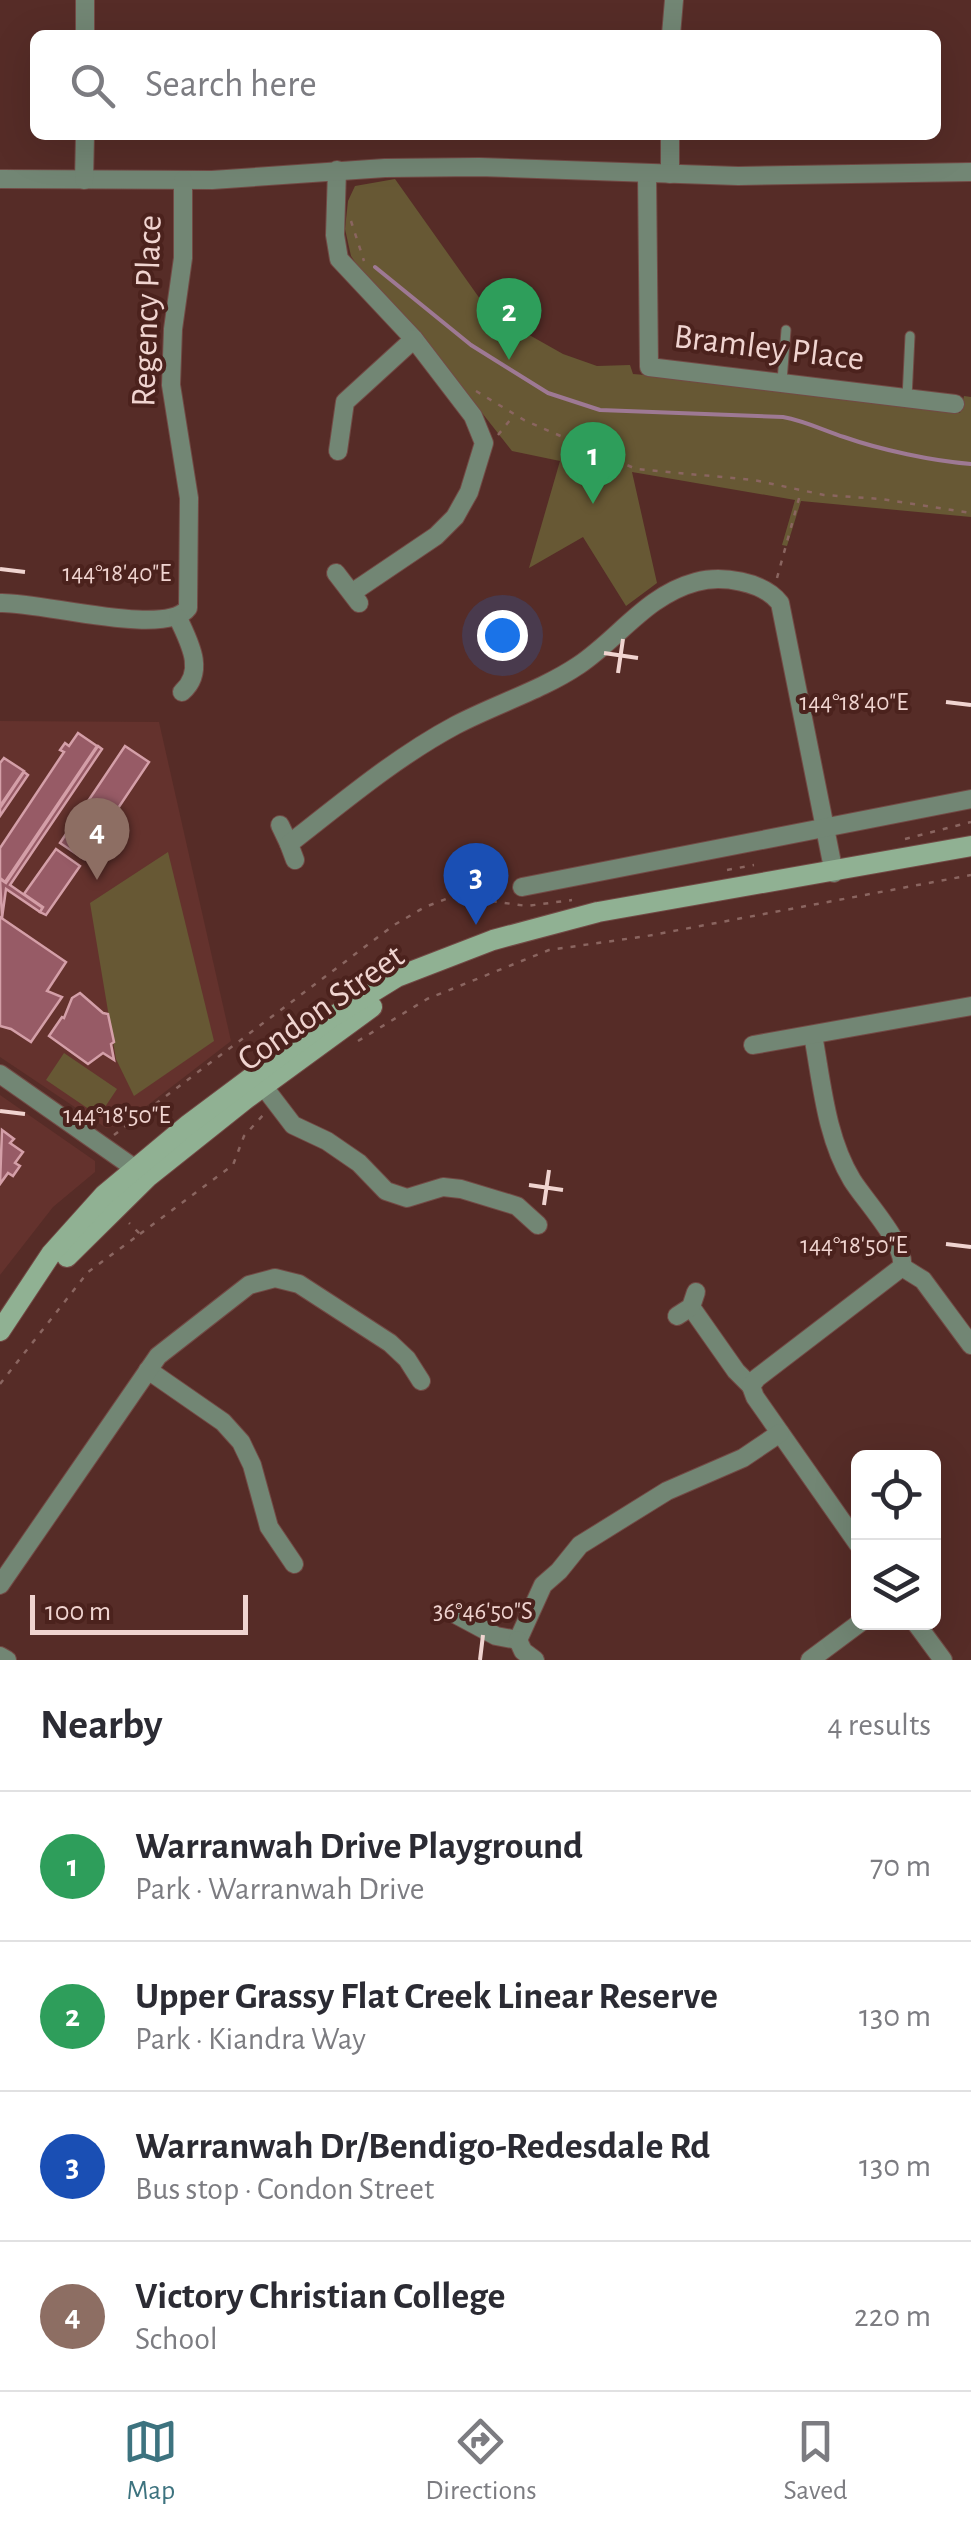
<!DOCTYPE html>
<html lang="en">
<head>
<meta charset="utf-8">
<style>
	body { margin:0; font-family:"Alegreya Sans",sans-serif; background:#f2f2f3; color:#2b2b33 }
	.controls { position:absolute; right:30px; bottom:30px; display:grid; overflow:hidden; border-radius:15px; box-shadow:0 10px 40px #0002 }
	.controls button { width:90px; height:90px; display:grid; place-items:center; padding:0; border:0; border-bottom:2px solid #e1e1e2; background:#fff; color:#2b2b33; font:50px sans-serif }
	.scale { position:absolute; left:30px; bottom:25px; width:218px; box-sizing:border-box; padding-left:10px; border:5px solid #f0d4d0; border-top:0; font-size:28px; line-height:35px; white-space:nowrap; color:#f0d4d0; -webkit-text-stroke:8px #4b221d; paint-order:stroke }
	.you { position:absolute; left:502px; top:635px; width:35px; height:35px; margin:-25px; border:8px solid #fff; border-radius:50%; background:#1a73e8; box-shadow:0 0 0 15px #1a73e833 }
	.badge { display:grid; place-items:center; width:65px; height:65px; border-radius:50%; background:#3d737f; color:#fff; font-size:32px; font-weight:700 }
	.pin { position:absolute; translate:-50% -82px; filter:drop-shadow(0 2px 5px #0008) }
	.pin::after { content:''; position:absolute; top:52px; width:35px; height:30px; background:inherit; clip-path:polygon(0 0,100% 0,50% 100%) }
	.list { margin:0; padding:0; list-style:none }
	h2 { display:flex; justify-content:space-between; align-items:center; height:130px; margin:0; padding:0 40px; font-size:42px }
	h2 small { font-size:32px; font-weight:400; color:#7c7c81 }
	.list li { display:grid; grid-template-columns:65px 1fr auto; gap:30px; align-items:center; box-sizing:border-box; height:150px; padding:0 40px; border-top:2px solid #e1e1e2 }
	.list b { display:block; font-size:38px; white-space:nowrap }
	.list p { margin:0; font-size:32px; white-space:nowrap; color:#7c7c81 }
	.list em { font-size:32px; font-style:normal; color:#7c7c81 }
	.icon { flex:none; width:55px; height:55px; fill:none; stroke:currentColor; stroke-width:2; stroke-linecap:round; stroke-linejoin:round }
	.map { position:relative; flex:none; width:971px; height:1660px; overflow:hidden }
	.search { position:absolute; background:#fff; box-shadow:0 10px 40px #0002; left:30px; right:30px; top:30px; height:110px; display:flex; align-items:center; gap:25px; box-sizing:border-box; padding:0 35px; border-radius:15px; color:#7c7c81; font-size:38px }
	.sheet { height:730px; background:#fff }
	nav { display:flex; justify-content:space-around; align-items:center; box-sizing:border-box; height:140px; border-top:2px solid #e1e1e2; background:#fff; font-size:28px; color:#7c7c81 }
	nav a { display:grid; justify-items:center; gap:5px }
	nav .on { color:#3d737f }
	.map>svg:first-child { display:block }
	.built { fill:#64322d }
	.green { fill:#675834 }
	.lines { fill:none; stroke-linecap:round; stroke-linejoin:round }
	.stream { stroke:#9e7994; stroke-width:4 }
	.building { fill:#975b66; stroke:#d49fa8; stroke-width:2.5 }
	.service-casing { stroke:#724a45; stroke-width:11 }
	.minor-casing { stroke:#724a45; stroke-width:20 }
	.secondary-casing { stroke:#724a45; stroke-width:22 }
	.path { stroke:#8a6560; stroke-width:2.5; stroke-dasharray:5 8; stroke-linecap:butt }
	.service { stroke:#728674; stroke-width:9 }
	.minor { stroke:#728674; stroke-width:18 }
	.secondary { stroke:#90b193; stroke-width:20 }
	.ticks { fill:none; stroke:#f0d4d0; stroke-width:4 }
	.labels { text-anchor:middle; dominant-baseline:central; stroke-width:8; stroke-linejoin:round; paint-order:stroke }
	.street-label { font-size:35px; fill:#f0d4d0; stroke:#4b221d }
	.ticks-label { font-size:25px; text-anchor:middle; fill:#f0d4d0; stroke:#4b221d; stroke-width:8; stroke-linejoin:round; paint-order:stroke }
</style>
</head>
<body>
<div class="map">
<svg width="971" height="1660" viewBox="0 0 971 1660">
	<rect width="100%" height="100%" fill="#562c27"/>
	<!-- built -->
	<g class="built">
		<polygon points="0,721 159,722 231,1041 122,1125 106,1128 0,1057"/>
		<polygon points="0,1095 95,1161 95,1172 53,1207 0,1275"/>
	</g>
	<!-- green -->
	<g class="green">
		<polygon points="395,179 490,313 563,354 597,366 630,365 633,374 734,382 960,413 964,396 971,397 971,517 801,501 787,546 782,545 795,500 632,472 657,583 626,606 583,537 529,568 560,461 512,451 409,320 365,277 351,256 345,229 348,201 355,186"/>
		<polygon points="168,852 214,1041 134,1096 116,1059 90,903"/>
		<polygon points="64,1053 117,1089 99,1116 46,1080"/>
	</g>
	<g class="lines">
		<!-- stream -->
		<path class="stream" d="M375,267L471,345L548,393L600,410L783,417C805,421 823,430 844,437C881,450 933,461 971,464"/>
	</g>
	<!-- building -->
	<g class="building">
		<polygon points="78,733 97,746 5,882 0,878 0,848 64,752 60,750 65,743 69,746"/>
		<polygon points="98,746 102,749 10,885 43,908 40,912 6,889 2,918 0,879 6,883"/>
		<polygon points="125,746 149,762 84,859 60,843"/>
		<polygon points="4,758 24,771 0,806 0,763"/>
		<polygon points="24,772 28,775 0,816 0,808"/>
		<polygon points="56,849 80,866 46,915 40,912 43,907 24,894"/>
		<polygon points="0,917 66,962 47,991 62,997 31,1042 11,1029 0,1026"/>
		<polygon points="80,993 103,1013 108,1014 114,1042 111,1044 114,1060 103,1053 88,1064 49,1036 62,1017 64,1018 72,998"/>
		<polygon points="2,1130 14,1139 10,1143 23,1152 15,1163 20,1166 13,1176 8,1173 0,1184"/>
	</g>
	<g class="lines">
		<defs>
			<g id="service">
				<polyline points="782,381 786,330"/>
				<polyline points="907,398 910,336"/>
			</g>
			<g id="minor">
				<polyline points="85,35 85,0"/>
				<polyline points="671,35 674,0"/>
				<polyline points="337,170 335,235 339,259 414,339 473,416 484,443 469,492 455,517 436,536 353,592"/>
				<polyline points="647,173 649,367 955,404"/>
				<polyline points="670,174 670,135"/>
				<polyline points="0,179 212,180 385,168 479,167 738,176 971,172"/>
				<polyline points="84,180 85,135"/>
				<polyline points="338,451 345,402 414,339"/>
				<polyline points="336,573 359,603"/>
				<path d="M0,603C38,601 166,638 188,608L189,498L171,385L173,329L183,258V180"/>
				<path d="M178,618C189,642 206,671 182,692"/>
				<polyline points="280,825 289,844"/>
				<path d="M295,860L289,844C343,802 396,757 456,725C496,704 542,690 579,665C619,638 647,595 696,582C721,575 763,581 780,603L834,873"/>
				<polyline points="522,887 971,799"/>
				<path d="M813,1035C822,1084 826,1137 852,1180C865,1201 906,1244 902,1267"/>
				<polyline points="753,1045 971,1006"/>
				<polyline points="0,1074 147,1177"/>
				<polyline points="264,1087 293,1125 327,1141 359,1163 386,1191 407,1198 443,1187 461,1189 517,1206 538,1225"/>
				<polyline points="902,1267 923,1280 971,1345"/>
				<polyline points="691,1307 736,1371 751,1386"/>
				<polyline points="677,1316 691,1307 696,1292"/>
				<polyline points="148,1370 223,1422 241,1442 252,1465 269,1527 294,1564"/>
				<polyline points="858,1544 755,1397 751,1386 757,1378 902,1267"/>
				<polyline points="0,1585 158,1356 249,1285 275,1278 299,1284 390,1343 407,1359 421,1381"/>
				<polyline points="455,1614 496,1636 518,1640"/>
				<polyline points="915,1622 943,1660"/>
				<polyline points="518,1640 543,1585 559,1571 580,1545 667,1491 743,1458 780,1433"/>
				<polyline points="518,1640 523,1651 535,1660"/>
				<polyline points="0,1656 7,1660"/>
				<polyline points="810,1660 861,1622"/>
			</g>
			<g id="secondary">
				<polyline points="67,1257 148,1177 246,1099 372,1007"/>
				<polyline points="0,1331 51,1254 104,1195 189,1124 332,1017 397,977 493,940 598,912 971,846"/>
			</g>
		</defs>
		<!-- service casing -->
		<use href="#service" class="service-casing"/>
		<!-- minor casing -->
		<use href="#minor" class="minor-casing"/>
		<!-- secondary casing -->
		<use href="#secondary" class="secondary-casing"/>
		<!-- path -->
		<g class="path">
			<polyline points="351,221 364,261"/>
			<polyline points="476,391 524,420 636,469 754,480 824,495 881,499 971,513"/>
			<polyline points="498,435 514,415"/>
			<polyline points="777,578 801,491"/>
			<polyline points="905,839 971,822"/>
			<polyline points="727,870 754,865"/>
			<polyline points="358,1041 427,999 549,950 647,936 971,875"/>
			<polyline points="114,1135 394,925 425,907 454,896 527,906 572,900"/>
			<polyline points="140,1234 233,1165 244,1136 265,1113"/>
			<polyline points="0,1384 88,1272 140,1234 129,1223"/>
		</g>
		<!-- service -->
		<use href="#service" class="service"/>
		<!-- minor -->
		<use href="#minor" class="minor"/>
		<!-- secondary -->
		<use href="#secondary" class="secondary"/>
	</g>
	<!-- ticks -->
	<path class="ticks" d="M0,569L25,572M604,653L638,658M618,673L623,639M946,702L971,705M0,1111L25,1114M529,1185L563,1190M544,1205L549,1170M946,1244L971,1247M480,1660L483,1635"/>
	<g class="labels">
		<!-- street labels -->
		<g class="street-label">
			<text transform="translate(147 311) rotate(-88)">Regency Place</text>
			<text transform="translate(769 348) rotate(7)">Bramley Place</text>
			<text transform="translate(321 1008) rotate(-35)">Condon Street</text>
		</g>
	</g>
	<g class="ticks-label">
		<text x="117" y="581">144°18'40"E</text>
		<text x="854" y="710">144°18'40"E</text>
		<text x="117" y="1123">144°18'50"E</text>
		<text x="854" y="1253">144°18'50"E</text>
		<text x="483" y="1619">36°46'50"S</text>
	</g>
</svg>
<div class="controls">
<button><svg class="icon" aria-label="locate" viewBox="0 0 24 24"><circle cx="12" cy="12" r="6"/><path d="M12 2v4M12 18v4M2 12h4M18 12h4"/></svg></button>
<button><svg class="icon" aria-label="layers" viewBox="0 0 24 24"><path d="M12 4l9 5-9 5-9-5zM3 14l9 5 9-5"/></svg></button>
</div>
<div class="scale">100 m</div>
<div class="you"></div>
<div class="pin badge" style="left:593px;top:504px;background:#2e9e5b">1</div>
<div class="pin badge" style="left:509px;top:360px;background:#2e9e5b">2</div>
<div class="pin badge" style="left:476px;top:925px;background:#1a4fb4">3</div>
<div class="pin badge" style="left:97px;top:880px;background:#8d6e63">4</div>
<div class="search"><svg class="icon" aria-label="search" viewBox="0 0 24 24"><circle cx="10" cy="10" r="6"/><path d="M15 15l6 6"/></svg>Search here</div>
</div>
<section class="sheet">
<h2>Nearby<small>4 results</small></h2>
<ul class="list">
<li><span class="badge" style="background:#2e9e5b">1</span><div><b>Warranwah Drive Playground</b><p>Park · Warranwah Drive</p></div><em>70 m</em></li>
<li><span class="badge" style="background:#2e9e5b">2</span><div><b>Upper Grassy Flat Creek Linear Reserve</b><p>Park · Kiandra Way</p></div><em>130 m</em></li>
<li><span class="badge" style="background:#1a4fb4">3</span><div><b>Warranwah Dr/Bendigo-Redesdale Rd</b><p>Bus stop · Condon Street</p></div><em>130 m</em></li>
<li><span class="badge" style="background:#8d6e63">4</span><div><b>Victory Christian College</b><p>School</p></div><em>220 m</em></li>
</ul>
</section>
<nav>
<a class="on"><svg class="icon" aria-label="map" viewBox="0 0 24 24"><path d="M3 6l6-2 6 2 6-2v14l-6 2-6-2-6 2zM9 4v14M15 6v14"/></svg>Map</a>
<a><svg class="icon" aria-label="directions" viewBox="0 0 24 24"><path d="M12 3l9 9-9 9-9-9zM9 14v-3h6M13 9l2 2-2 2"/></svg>Directions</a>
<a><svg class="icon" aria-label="saved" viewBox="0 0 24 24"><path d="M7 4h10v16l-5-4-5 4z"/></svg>Saved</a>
</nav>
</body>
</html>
